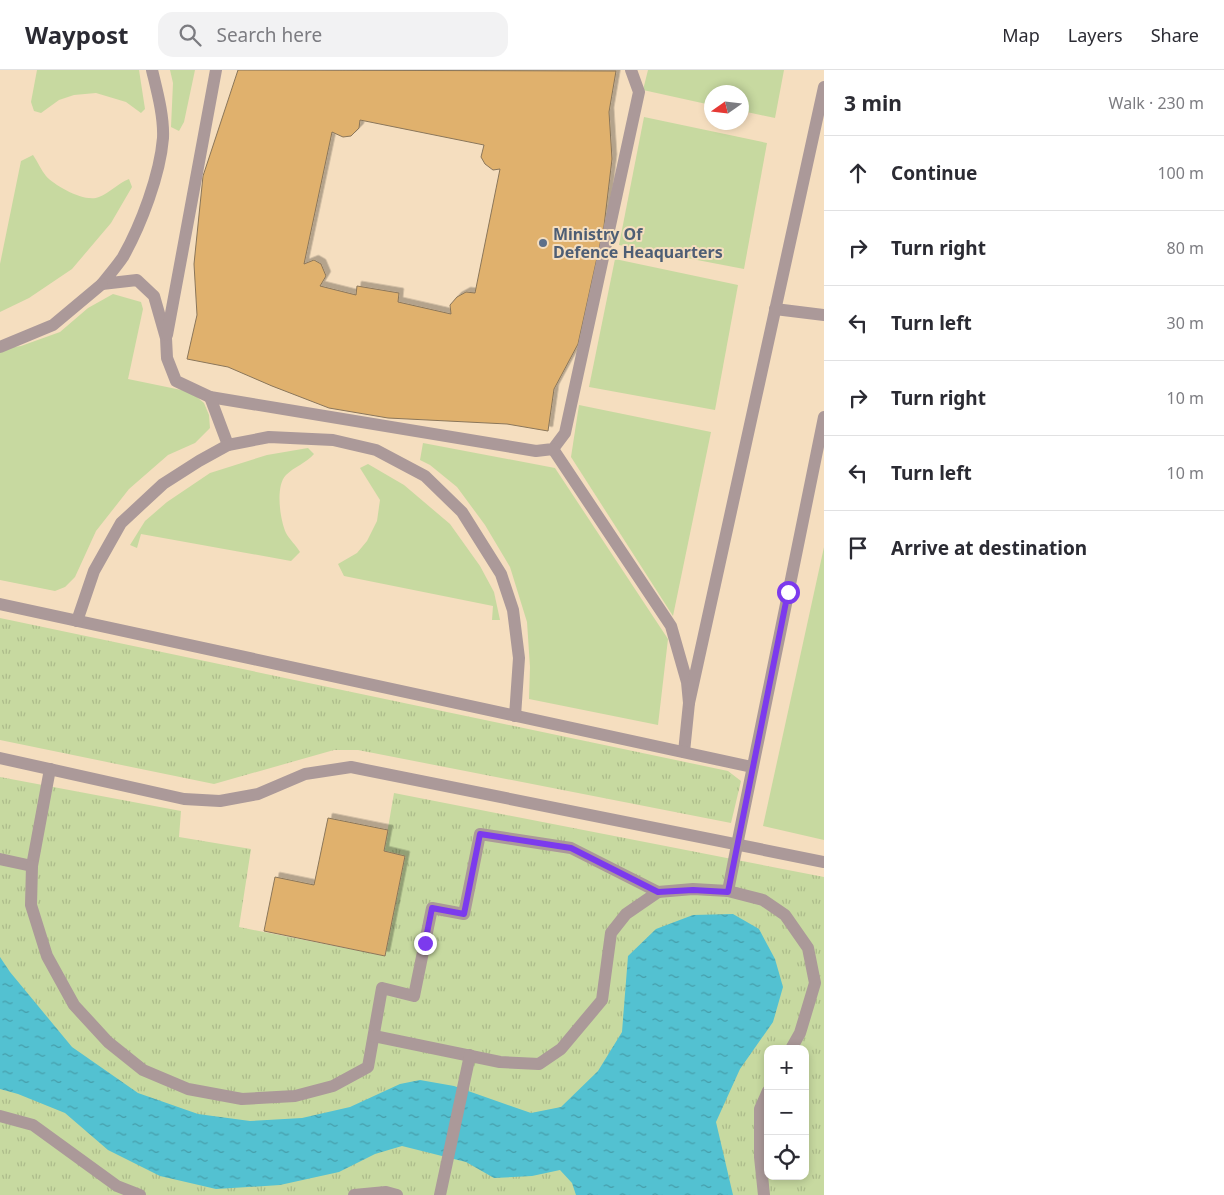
<!DOCTYPE html>
<html lang="en">
<head>
<meta charset="utf-8">
<style>
	body { margin:0; font-family:"Noto Sans",sans-serif; background:#f2f2f3; color:#2b2b33 }
	.controls { position:absolute; right:15px; bottom:15px; display:grid; overflow:hidden; border-radius:10px; box-shadow:0 2px 8px #0003 }
	.controls button { width:45px; height:45px; display:grid; place-items:center; padding:0; border:0; border-bottom:1px solid #e1e1e2; background:#fff; color:#2b2b33; font:25px sans-serif }
	.compass { position:absolute; left:704px; top:15px; width:45px; height:45px; border-radius:50%; background:#fff; box-shadow:0 2px 8px #0003; rotate:256deg }
	.stop { position:absolute; width:15px; height:15px; margin:-11px; border:4px solid #7c3aed; border-radius:50%; background:#fff }
	.stop.end { background:#7c3aed; border-color:#fff; box-shadow:0 1px 5px #0008 }
	.list { margin:0; padding:0; list-style:none }
	h2 { display:flex; justify-content:space-between; align-items:center; height:65px; margin:0; padding:0 20px; font-size:21px }
	h2 small { font-size:16px; font-weight:400; color:#7c7c81 }
	.list li { display:grid; grid-template-columns:32px 1fr auto; gap:15px; align-items:center; box-sizing:border-box; height:75px; padding:0 20px; border-top:1px solid #e1e1e2 }
	.list b { display:block; font-size:19px; white-space:nowrap }
	.list em { font-size:16px; font-style:normal; color:#7c7c81 }
	.icon { flex:none; width:28px; height:28px; fill:none; stroke:currentColor; stroke-width:2; stroke-linecap:round; stroke-linejoin:round }
	.map { position:relative; flex:none; width:824px; height:1125px; overflow:hidden }
	header { display:flex; align-items:center; gap:30px; box-sizing:border-box; height:70px; padding:0 25px; background:#fff; border-bottom:1px solid #e1e1e2 }
	header strong { font-size:24px }
	nav { display:flex; gap:28px; margin-inline-start:auto; font-size:18px }
	.search { width:350px; height:45px; background:#f2f2f3; display:flex; align-items:center; gap:12px; box-sizing:border-box; padding:0 18px; border-radius:15px; color:#7c7c81; font-size:19px }
	main { display:flex }
	aside { flex:1; background:#fff }
	.map>svg:first-child { display:block }
	.grass { fill:#c7d9a0 }
	.park { fill:url(#park-tufts); fill-rule:evenodd }
	.water { fill:url(#water-ripples) }
	.building { fill:#e0b16d; stroke:#8a765a; fill-rule:evenodd; filter:url(#shadow) }
	.lines { fill:none; stroke-linecap:round; stroke-linejoin:round }
	.service { stroke:#ab9999; stroke-width:12 }
	.minor { stroke:#ab9999; stroke-width:12 }
	.route { stroke:#7c3aed; stroke-width:6 }
	.service-dot { fill:#5c6f8a; stroke:#f5debf; stroke-width:2 }
	.labels { text-anchor:middle; dominant-baseline:central; stroke-width:4; stroke-linejoin:round; paint-order:stroke }
	.service-label { font-size:16px; font-weight:bold; fill:#4e5e75; stroke:#f5debf; text-anchor:start }
</style>
</head>
<body>
<header>
<strong>Waypost</strong>
<div class="search"><svg class="icon" aria-label="search" viewBox="0 0 24 24"><circle cx="10" cy="10" r="6"/><path d="M15 15l6 6"/></svg>Search here</div>
<nav><a>Map</a><a>Layers</a><a>Share</a></nav>
</header>
<main>
<div class="map">
<svg width="824" height="1125" viewBox="0 0 824 1125">
	<defs>
		<pattern id="park-tufts" width="24" height="20" patternUnits="userSpaceOnUse" patternTransform="scale(1.25)"><rect width="24" height="20" fill="#c7d9a0"/><path d="M3 7l-1-3M5 7V3M7 7l1-3M15 17l-1-3M17 17v-4M19 17l1-3" fill="none" stroke="#acbb8a"/></pattern>
		<pattern id="water-ripples" width="26" height="14" patternUnits="userSpaceOnUse" patternTransform="scale(1.25)"><rect width="26" height="14" fill="#53c1d1"/><path d="M2 4q2-2 4 0t4 0M15 11q2-2 4 0t4 0" fill="none" stroke="#469daa"/></pattern>
		<filter id="shadow"><feDropShadow dx="4.5" dy="-4.5" stdDeviation="0" flood-color="#0004"/></filter>
	</defs>
	<rect width="100%" height="100%" fill="#f5debf"/>
	<!-- grass -->
	<g class="grass">
		<polygon points="37,0 139,0 145,39 141,43 126,32 96,23 74,25 59,30 41,43 34,41 31,32"/>
		<polygon points="170,0 195,0 184,52 179,61 171,57 173,13"/>
		<polygon points="648,0 784,0 775,48 742,41 742,22 712,22 711,35 643,20"/>
		<polygon points="644,47 767,73 744,199 619,175"/>
		<path d="M33,85C38,92 41,100 46,106C55,116 85,133 99,127C110,123 118,113 129,109L132,117L111,153L72,199L29,228L0,242V194L21,91Z"/>
		<polygon points="615,189 738,215 715,340 589,317"/>
		<polygon points="113,224 141,232 143,239 128,309 191,322 204,333 209,345 210,358 195,373 168,385 129,419 96,461 75,507 65,517 55,521 0,510 0,279 21,276 60,262 88,238"/>
		<polygon points="579,335 711,362 673,546 571,387"/>
		<polygon points="423,373 555,398 668,569 658,655 529,629 530,597 527,552 510,497 485,455 457,417 430,395 420,390"/>
		<path d="M308,378L314,384C306,393 294,397 286,405C275,416 280,450 286,463C289,469 296,475 300,482L291,491L141,464L137,478L130,475L145,451L167,432L210,403L267,385Z"/>
		<polygon points="368,394 404,415 450,454 480,496 494,522 500,550 492,550 493,536 344,506 338,494 357,483 367,471 377,451 380,430 360,398"/>
		<polygon points="824,477 824,770 763,756"/>
	</g>
	<!-- park -->
	<g class="park">
		<polygon points="0,548 728,701 741,711 731,753 358,680 334,680 214,714 0,670"/>
		<path d="M0,707L181,741L179,767L251,779L239,857L385,886L405,786L384,781L394,723L824,807V1125H0ZM768,979H805V1106H768Z"/>
	</g>
	<!-- water -->
	<polygon class="water" points="733,844 759,859 775,889 783,917 773,952 740,999 716,1052 733,1125 576,1125 572,1113 560,1100 532,1106 494,1108 466,1092 402,1076 375,1084 339,1102 280,1115 216,1119 160,1106 108,1080 65,1043 18,1024 0,1019 0,887 10,902 72,977 138,1023 198,1044 250,1051 302,1048 350,1037 400,1014 420,1010 454,1016 531,1043 561,1037 598,1001 622,962 628,886 656,859 693,845"/>
	<!-- building -->
	<g class="building">
		<path d="M238,0L616,1L609,42L612,89L604,156L578,274L554,319L548,361L507,354L388,348L329,338L272,316L228,297L187,289L197,245L194,194L203,106ZM360,50L484,75L481,87L485,94L493,100L500,99L475,223L466,222L457,227L450,235L451,244L398,232L399,223L357,216L356,225L320,216L326,206L321,194L314,190L304,194L332,62L343,67L351,66L359,58Z"/>
		<polygon points="328,748 388,760 384,781 405,786 385,886 264,861 275,807 314,815"/>
	</g>
	<g class="lines">
		<!-- service -->
		<g class="service">
			<path d="M152,0C157,21 164,46 163,68C160,105 141,155 123,187C117,196 109,205 102,214L137,210L154,226L166,268L167,288L176,311L210,327L536,381L553,379L565,363L639,22L631,0"/>
			<polyline points="775,239 824,245"/>
			<polyline points="167,265 216,0"/>
			<polyline points="0,277 53,255 102,214"/>
			<polyline points="210,327 228,375"/>
			<polyline points="553,379 671,556 687,612 689,633 684,682"/>
			<polyline points="0,534 752,697"/>
			<polyline points="77,551 94,501 121,453 163,414 199,391 228,375 269,367 333,370 376,380 425,406 462,442 501,504 513,540 519,588 515,646"/>
			<polyline points="689,633 824,17"/>
			<polyline points="0,688 184,729 220,731 258,724 305,704 351,697 824,792"/>
			<polyline points="737,775 824,347"/>
		</g>
		<!-- minor -->
		<g class="minor">
			<polyline points="737,775 728,821 763,830 785,845 808,878 815,913 800,963 791,979"/>
			<polyline points="0,789 32,796 50,699"/>
			<polyline points="32,796 31,835 47,886 74,935 108,972 143,1000 188,1019 242,1029 295,1026 333,1016 368,997 382,918 414,926 432,838 464,844 480,764 571,778 658,822 693,819 728,821"/>
			<polyline points="374,966 500,992 539,994 561,979 602,930 611,863 626,844 658,822"/>
			<polyline points="0,1046 33,1055 117,1116 140,1125"/>
			<polyline points="354,1125 386,1122 397,1125"/>
			<polyline points="440,1125 470,985"/>
			<polyline points="764,1125 760,1087 760,1039 768,1021"/>
		</g>
	</g>
	<g class="lines">
		<!-- route -->
		<polyline class="route" points="425,873 432,838 464,844 480,764 571,778 658,822 693,820 728,822 788,522"/>
	</g>
	<!-- markers -->
	<circle class="service-dot" cx="543" cy="173" r="5"/>
	<g class="labels">
		<!-- service labels -->
		<g class="service-label">
			<text x="553" y="164">Ministry Of<tspan x="553" dy="18">Defence Heaquarters</tspan></text>
		</g>
	</g>
</svg>
<div class="controls">
<button>+</button>
<button>−</button>
<button><svg class="icon" aria-label="locate" viewBox="0 0 24 24"><circle cx="12" cy="12" r="6"/><path d="M12 2v4M12 18v4M2 12h4M18 12h4"/></svg></button>
</div>
<svg class="compass" viewBox="-18 -18 36 36"><path d="M0-13l5 13h-10z" fill="#e53935"/><path d="M0 13l5-13h-10z" fill="#7c7c81"/></svg>
<div class="stop" style="left:788px;top:522px"></div>
<div class="stop end" style="left:425px;top:873px"></div>
</div>
<aside>
<h2>3 min<small>Walk · 230 m</small></h2>
<ul class="list">
<li><svg class="icon" aria-label="ahead" viewBox="0 0 24 24"><path d="M12 20V5M6 11l6-6 6 6"/></svg><div><b>Continue</b></div><em>100 m</em></li>
<li><svg class="icon" aria-label="right" viewBox="0 0 24 24"><path d="M7 20v-9h11M14 6l5 5-5 5"/></svg><div><b>Turn right</b></div><em>80 m</em></li>
<li><svg class="icon" aria-label="left" viewBox="0 0 24 24"><path d="M17 20v-9H6M10 6l-5 5 5 5"/></svg><div><b>Turn left</b></div><em>30 m</em></li>
<li><svg class="icon" aria-label="right" viewBox="0 0 24 24"><path d="M7 20v-9h11M14 6l5 5-5 5"/></svg><div><b>Turn right</b></div><em>10 m</em></li>
<li><svg class="icon" aria-label="left" viewBox="0 0 24 24"><path d="M17 20v-9H6M10 6l-5 5 5 5"/></svg><div><b>Turn left</b></div><em>10 m</em></li>
<li><svg class="icon" aria-label="arrive" viewBox="0 0 24 24"><path d="M6 21V4h12l-3 4 3 4H6"/></svg><div><b>Arrive at destination</b></div></li>
</ul>
</aside>
</main>
</body>
</html>
